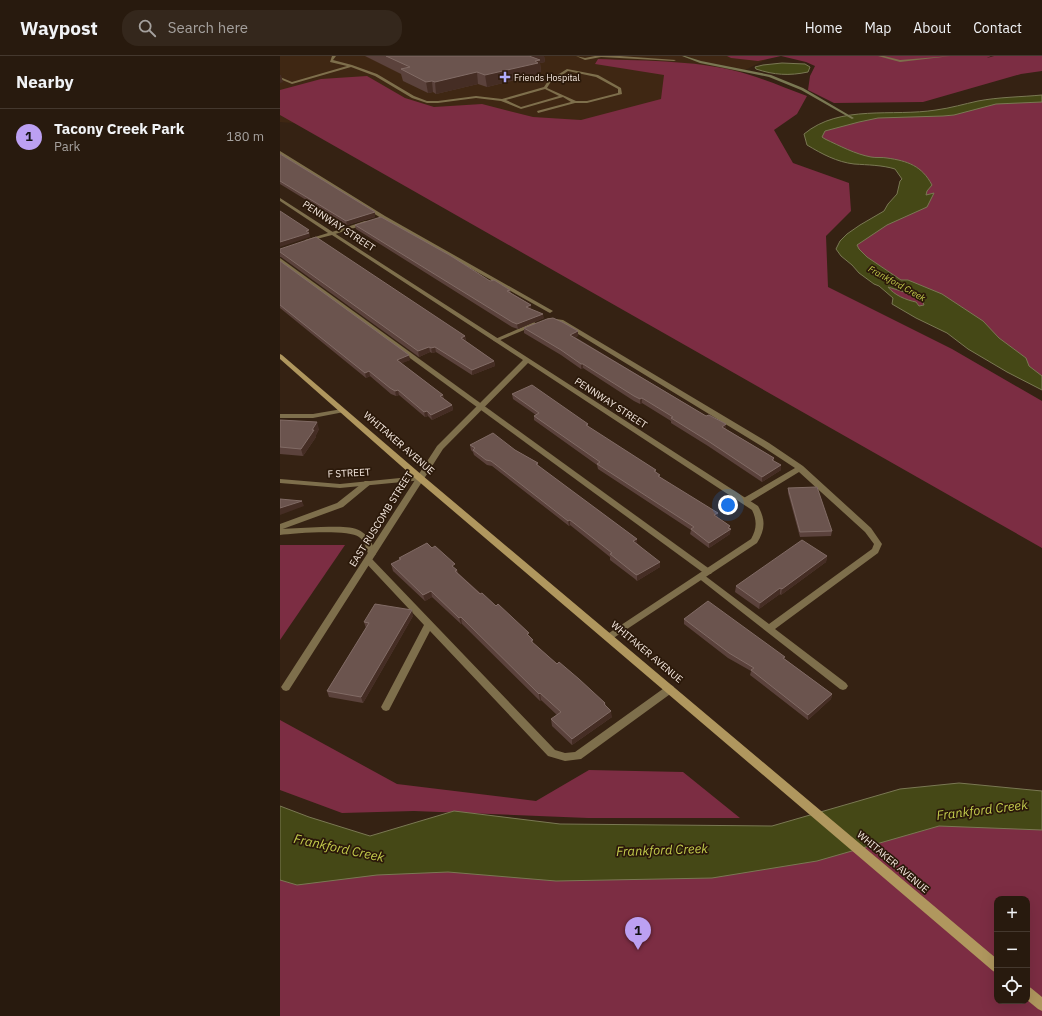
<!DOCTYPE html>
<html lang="en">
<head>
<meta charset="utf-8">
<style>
	body { margin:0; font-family:"IBM Plex Sans",sans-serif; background:#34271c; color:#f1f3f6 }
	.controls { position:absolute; right:12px; bottom:12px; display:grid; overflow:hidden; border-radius:8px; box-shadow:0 4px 16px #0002 }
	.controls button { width:36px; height:36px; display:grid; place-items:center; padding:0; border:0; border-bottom:1px solid #44382e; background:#281a0e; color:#f1f3f6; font:20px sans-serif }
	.you { position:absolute; left:448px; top:449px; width:14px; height:14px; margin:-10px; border:3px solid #fff; border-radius:50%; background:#1a73e8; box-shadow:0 0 0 6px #1a73e833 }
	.badge { display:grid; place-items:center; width:26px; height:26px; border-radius:50%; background:#bca0f2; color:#111; font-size:13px; font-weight:700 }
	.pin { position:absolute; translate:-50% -33px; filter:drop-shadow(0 1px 2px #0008) }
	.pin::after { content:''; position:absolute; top:21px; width:14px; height:12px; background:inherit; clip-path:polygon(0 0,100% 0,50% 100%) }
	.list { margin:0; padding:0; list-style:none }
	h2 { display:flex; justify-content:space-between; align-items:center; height:52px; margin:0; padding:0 16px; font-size:17px }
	h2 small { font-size:13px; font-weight:400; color:#a5a19e }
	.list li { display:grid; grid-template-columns:26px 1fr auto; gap:12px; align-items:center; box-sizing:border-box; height:56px; padding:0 16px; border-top:1px solid #44382e }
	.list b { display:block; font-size:15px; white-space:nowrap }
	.list p { margin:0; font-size:13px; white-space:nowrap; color:#a5a19e }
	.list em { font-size:13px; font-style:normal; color:#a5a19e }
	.icon { flex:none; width:22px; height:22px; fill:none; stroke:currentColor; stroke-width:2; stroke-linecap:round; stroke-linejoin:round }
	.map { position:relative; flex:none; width:762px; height:960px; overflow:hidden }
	header { display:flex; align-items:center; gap:24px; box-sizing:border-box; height:56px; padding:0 20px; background:#281a0e; border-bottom:1px solid #44382e }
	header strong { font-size:19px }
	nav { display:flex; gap:22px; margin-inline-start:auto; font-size:14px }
	.search { width:280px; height:36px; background:#34271c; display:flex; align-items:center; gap:10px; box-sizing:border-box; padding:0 14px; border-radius:16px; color:#a5a19e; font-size:15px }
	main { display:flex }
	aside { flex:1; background:#281a0e }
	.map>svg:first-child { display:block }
	.built { fill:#3f2713 }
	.green { fill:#7c2d43; fill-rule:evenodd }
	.water { fill:#454816; stroke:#7a7853; fill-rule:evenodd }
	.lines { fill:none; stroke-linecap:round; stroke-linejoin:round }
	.stream { fill:#7a7853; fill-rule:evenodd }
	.service { fill:#7e6f4c; fill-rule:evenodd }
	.minor { fill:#7e6f4c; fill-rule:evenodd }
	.tertiary { fill:#7e6f4c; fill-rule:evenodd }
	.secondary { fill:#b0975e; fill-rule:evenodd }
	.wall { fill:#5b423c }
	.shaded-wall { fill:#452d24 }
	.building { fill:#6b544e; stroke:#816b65 }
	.poi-dot { fill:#b1adfa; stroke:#2b190a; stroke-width:1.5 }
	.labels { text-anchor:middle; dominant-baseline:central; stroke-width:3.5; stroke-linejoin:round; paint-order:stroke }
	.far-poi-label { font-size:9px; fill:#f6e9e0; stroke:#2b190a; text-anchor:start }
	.far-water-label { font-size:9px; font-style:italic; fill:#c3cc4c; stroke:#2b190a }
	.street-label { font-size:10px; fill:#f6e9e0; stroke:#2b190a }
	.near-water-label { font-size:13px; font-style:italic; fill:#c3cc4c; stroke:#2b190a }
</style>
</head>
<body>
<header>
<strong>Waypost</strong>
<div class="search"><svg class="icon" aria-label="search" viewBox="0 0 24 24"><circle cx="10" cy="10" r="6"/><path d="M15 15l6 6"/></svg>Search here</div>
<nav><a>Home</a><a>Map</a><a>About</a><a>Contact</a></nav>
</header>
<main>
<aside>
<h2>Nearby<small></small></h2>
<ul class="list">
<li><span class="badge">1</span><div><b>Tacony Creek Park</b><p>Park</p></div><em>180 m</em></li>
</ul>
</aside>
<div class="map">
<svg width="762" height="960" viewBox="0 0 762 960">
	<rect width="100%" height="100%" fill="#352213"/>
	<!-- built -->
	<polygon class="built" points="0,0 493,0 408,43 304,66 67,71 0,66"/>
	<!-- green -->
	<g class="green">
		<polygon points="447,0 711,0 707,2 714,0 762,0 762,15 741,18 643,46 554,47 528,34 530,20 535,10 526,6 501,0 478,5 451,2"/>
		<path d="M318,3C369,5 422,4 470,19C489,25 508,33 527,40L517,58L494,74L513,107L569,127L571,155L546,180L548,231L672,293L762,345V492L0,59V34L41,23L87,20L125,42L154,51L202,48L253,61L301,64L381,43L384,19L315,8Z"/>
		<polygon points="762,41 762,333 635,258 562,192 623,148 624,108 542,94 532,78 557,64 648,58 699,46"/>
		<polygon points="0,489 65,489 0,584"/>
		<polygon points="0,664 117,728 256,745 309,714 403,716 460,762 308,762 134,755 62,757 0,734"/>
		<path d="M762,737V960H0V783L421,786ZM717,843H747V945H717Z"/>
	</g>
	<!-- water -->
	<g class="water">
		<path d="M502,7L525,8L530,11L528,16C509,20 494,19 476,13L475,11L483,9Z"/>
		<path d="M762,39V46L716,48L674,59L663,60L598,62L579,66L545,75L542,81L545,83C560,90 575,98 591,101C596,102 602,101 607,102C628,105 642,110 652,129L647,135L646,139L654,137L647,151L607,169L577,189L579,193L587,201L621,224H628L662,238L703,265L719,282L746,302L749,310L762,320V334L727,316L688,293L667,277L636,262L612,248L613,242L599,230L594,228L579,217L572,209L561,200L556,193L560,185L567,178L580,169L604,155L608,148L617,138L620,125L622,123L615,113C602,109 588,109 574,108C557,106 542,98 527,89L524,78C560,48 613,61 656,54C671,52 684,48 698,45C719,41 741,41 762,39ZM608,231L641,241L644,249L639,250L636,246C626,244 614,239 608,231Z"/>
		<polygon points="679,727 762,735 762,774 659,770 537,805 432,822 276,825 168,816 97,819 17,829 0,824 0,750 29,761 90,780 174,755 280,768 492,770 620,733"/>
	</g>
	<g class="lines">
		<!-- stream -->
		<polygon class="stream" points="402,0 405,0 421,5 491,19 523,32 574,62 572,63 521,34 489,21 420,7"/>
		<!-- service -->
		<g class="service">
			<path d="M52,0H56L53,4L72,9L97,18L134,40L147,45H158L196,40L222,43L264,31L268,25L287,13L318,19L341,32L342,38L307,47H295L258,57L257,55L291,46L283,41L241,53L221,45L196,42L158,47H147L132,42L95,20L71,11L12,28L0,23V21L12,26L67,10L50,6ZM288,15L316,21L338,33V37L307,45H296L267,32L270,27ZM265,33L279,40L241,51L226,44Z"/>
			<polygon points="296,0 305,2 315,0 340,0 396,4 394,5 321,1 305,4"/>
			<polygon points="598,0 604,0 620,4 671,0 620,6"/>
			<polygon points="0,95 105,160 273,255 270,257 268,256 101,162 0,98"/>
			<polygon points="85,165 87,166 87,168 52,179 49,177"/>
			<polygon points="0,202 431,514 432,516 431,518 425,518 0,207"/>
			<polygon points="269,262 283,264 489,387 523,410 591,472 602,488 598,497 495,573 566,627 568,630 566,633 563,634 560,633 417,521 418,519 424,519 489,568 592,493 594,488 585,476 519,416 468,447 462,447 461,445 462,443 515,412 483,391 280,267 267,265 267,263"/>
			<polygon points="254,266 257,268 256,269 218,285 216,286 213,284"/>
			<polygon points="62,353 64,354 65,355 64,356 33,362 0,362 0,358 33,358"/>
			<path d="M41,471C68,471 87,467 96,498L92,501L89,500C86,493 85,485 79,481C69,473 14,477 0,479V473Z"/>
			<polygon points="88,501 91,502 275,694 285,697 295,696 387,630 390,629 393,630 395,633 393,636 301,703 285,705 268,700 150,575 109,654 106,655 103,654 101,651 144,569 85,506 84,504"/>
		</g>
		<!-- minor -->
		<g class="minor">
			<path d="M0,142L478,450C486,464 485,474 477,487L332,583H326L325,581L326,579L471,483C477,473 477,464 472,454L248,307L163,393L9,634L6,635L3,634L1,631L3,628L157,390L243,304L52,179L25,186V184L48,177L0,145Z"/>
			<polygon points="85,425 88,425 92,427 63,451 0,474 0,468 57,447"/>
		</g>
		<!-- tertiary -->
		<polygon class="tertiary" points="140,420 144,422 143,424 60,432 0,427 0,423 60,428"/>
		<!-- secondary -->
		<g class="secondary">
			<polygon points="0,298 2,299 143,420 717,903 717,917 713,915 137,424 0,303"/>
			<polygon points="747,930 751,932 762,941 762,955 758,953 747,944"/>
		</g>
	</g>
	<!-- wall -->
	<g class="wall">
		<polygon points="85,0 264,0 265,6 260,7 261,16 259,16 259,18 207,31 198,28 156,38 153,36 148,37 123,25 121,18"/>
		<polygon points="0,98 95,161 67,169 0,128"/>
		<polygon points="75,169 230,234 231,237 251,249 251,253 264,262 238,273 232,271 76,173"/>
		<polygon points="0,193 185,280 186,285 214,305 215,310 192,319 156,296 152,297 150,296 139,301 1,201 0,201"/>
		<polygon points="0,205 130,304 121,307 163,339 164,343 172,349 173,354 152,364 148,360 145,361 119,339 116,340 111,338 90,320 86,322 0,252"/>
		<polygon points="244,272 298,275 298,280 295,281 426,360 446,368 446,373 494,402 494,405 501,414 482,426 428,390 391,367 391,365 362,347 360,348 354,345 303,312 301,313 281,299 244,277"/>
		<polygon points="232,338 308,368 308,371 376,414 376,416 380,421 450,470 450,478 429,492 410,478 411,474 318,413 317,409 254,364 254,360 256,359 233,343"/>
		<polygon points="0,364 39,373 36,379 36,381 23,400 0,398"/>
		<polygon points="190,389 235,394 258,407 258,410 357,483 357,487 380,511 357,525 355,523 330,504 330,501 290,469 289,470 212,410 207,409 194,399 193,396 191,394"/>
		<polygon points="508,432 552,475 551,480 520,481 508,437"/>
		<polygon points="547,500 546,506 501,539 500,538 479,553 455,536 456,530"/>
		<polygon points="119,502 175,513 177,514 178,517 253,584 253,587 277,608 325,647 326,650 332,661 292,689 272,670 271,663 277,659 261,644 260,645 182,568 181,568 152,541 145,545 113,515 111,508 120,504"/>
		<polygon points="133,560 83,647 49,641 47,635 86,572 84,566"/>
		<polygon points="404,563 505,603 552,638 551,643 528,664 470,619 471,615 448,602 404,568"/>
	</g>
	<!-- shaded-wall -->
	<g class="shaded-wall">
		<polygon points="247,0 264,0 265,6 260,7 261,16 259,16 259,18 207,31 205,19"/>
		<polygon points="197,16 198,28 156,38 155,26"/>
		<polygon points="0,19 1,19 3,26 0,27"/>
		<polygon points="152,25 153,36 148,37 146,26"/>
		<polygon points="95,156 95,161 67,169 66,165"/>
		<polygon points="29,174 30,181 0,191 0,186"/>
		<polygon points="251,249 251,253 246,251"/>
		<polygon points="263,258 264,262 238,273 237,268"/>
		<polygon points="298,275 298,280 291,283 290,279"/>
		<polygon points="185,280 186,285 181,282"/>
		<polygon points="149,291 150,296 139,301 138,295"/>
		<polygon points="155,291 156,296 152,297 151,292"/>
		<polygon points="129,299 130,304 118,309 117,304"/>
		<polygon points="214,305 215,310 192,319 192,314"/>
		<polygon points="301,308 303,308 303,312 301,313"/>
		<polygon points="89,315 90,320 86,322 85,317"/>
		<polygon points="118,334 119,339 116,340 115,335"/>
		<polygon points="163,339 164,344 160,340"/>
		<polygon points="362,342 362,347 360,348 360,343"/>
		<polygon points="172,349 173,354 152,364 151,359"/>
		<polygon points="147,355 148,360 145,361 144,356"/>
		<polygon points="37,366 39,373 36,379 36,381 23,400 21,393"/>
		<polygon points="446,368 446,373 442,371"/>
		<polygon points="501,409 501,414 482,426 482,421"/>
		<polygon points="22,445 24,450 0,459 0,452"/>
		<polygon points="438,457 438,462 433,464 434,459"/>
		<polygon points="290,464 290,469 289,470 288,465"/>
		<polygon points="450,470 449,474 451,473 450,478 429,492 429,487"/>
		<polygon points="357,483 357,488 353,485"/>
		<polygon points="547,500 546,506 501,539 502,533"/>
		<polygon points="380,506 380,511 357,525 357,519"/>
		<polygon points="500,532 500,538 479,553 480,547"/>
		<polygon points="151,535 152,541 145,545 143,539"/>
		<polygon points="132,554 133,560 83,647 81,641"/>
		<polygon points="181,561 182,568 181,568 179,562"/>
		<polygon points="260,637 261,644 260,645 259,638"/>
		<polygon points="552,638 551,643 528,664 528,659"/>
		<polygon points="331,655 332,661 292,689 292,683"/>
	</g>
	<!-- building -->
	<g class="building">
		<polygon points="106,0 249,0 260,4 255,5 258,7 205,19 197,16 155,26 152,25 146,26 121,13 130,11"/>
		<polygon points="0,98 95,156 66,165 0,125"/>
		<polygon points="0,155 29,174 26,175 29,177 0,186"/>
		<polygon points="101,161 171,200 210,225 214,224 230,234 227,235 251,249 246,251 263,258 237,268 232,266 75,169"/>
		<polygon points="36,181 185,280 181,282 214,305 192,314 155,291 151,292 149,291 138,295 0,196 0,193"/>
		<polygon points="0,205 129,299 117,304 163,339 160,340 172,349 151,359 147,355 144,356 118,334 115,335 110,332 89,315 85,317 0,249"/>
		<polygon points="273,262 282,266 298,275 290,279 426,360 429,359 446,368 442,371 494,402 492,404 501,409 482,421 428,385 391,362 393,361 362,342 360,343 354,340 303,308 301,308 281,294 244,272 267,263"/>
		<polygon points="252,329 308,368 306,369 376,414 374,415 380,419 378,420 438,457 434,459 450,470 448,472 451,473 429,487 411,473 414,471 317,408 320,406 254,360 259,357 232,338"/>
		<polygon points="0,364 37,366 32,374 34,374 21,393 0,391"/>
		<polygon points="213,377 235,394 258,407 256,408 357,483 353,485 380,506 357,519 355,518 330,498 332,497 290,464 288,465 211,405 206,404 193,394 195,392 190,389"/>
		<polygon points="537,431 552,475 520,476 508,432"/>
		<polygon points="0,443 22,445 0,452"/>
		<polygon points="522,484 547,500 502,533 500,532 480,547 456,530"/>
		<polygon points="147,487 152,492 155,490 175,508 172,510 177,514 175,515 200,538 202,537 216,550 218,548 249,577 247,578 253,584 251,585 277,608 279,606 299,623 325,647 324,648 331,655 292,683 271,663 281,656 260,637 259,638 181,561 179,562 151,535 143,539 111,508 121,503 119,502"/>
		<polygon points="428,545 505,601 503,602 552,638 528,659 471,614 474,612 449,597 404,563"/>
		<polygon points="95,548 132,554 81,641 47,635 89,567 84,566"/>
	</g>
	<!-- markers -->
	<path class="poi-dot" d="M223 15h4v4h4v4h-4v4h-4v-4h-4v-4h4z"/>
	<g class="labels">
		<!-- far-poi labels -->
		<g class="far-poi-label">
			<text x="234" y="21">Friends Hospital</text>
		</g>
		<!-- far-water labels -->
		<g class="far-water-label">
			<text transform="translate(617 227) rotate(29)">Frankford Creek</text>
		</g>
		<!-- street labels -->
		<g class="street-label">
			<text transform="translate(59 170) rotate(33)">PENNWAY STREET</text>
			<text transform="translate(331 347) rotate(33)">PENNWAY STREET</text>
			<text transform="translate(119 387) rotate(41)">WHITAKER AVENUE</text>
			<text transform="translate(69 417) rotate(-3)">F STREET</text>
			<text transform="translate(101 463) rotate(-58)">EAST RUSCOMB STREET</text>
			<text transform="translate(367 596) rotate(40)">WHITAKER AVENUE</text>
			<text transform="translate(613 806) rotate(40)">WHITAKER AVENUE</text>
		</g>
		<!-- near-water labels -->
		<g class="near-water-label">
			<text transform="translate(702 754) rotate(-7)">Frankford Creek</text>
			<text transform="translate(59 792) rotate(12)">Frankford Creek</text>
			<text transform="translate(382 794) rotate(-2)">Frankford Creek</text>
		</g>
	</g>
</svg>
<div class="controls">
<button>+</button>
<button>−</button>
<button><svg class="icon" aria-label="locate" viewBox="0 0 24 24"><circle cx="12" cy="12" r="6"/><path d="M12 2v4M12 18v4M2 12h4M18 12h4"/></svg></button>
</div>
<div class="you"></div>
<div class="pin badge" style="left:358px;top:894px">1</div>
</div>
</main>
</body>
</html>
